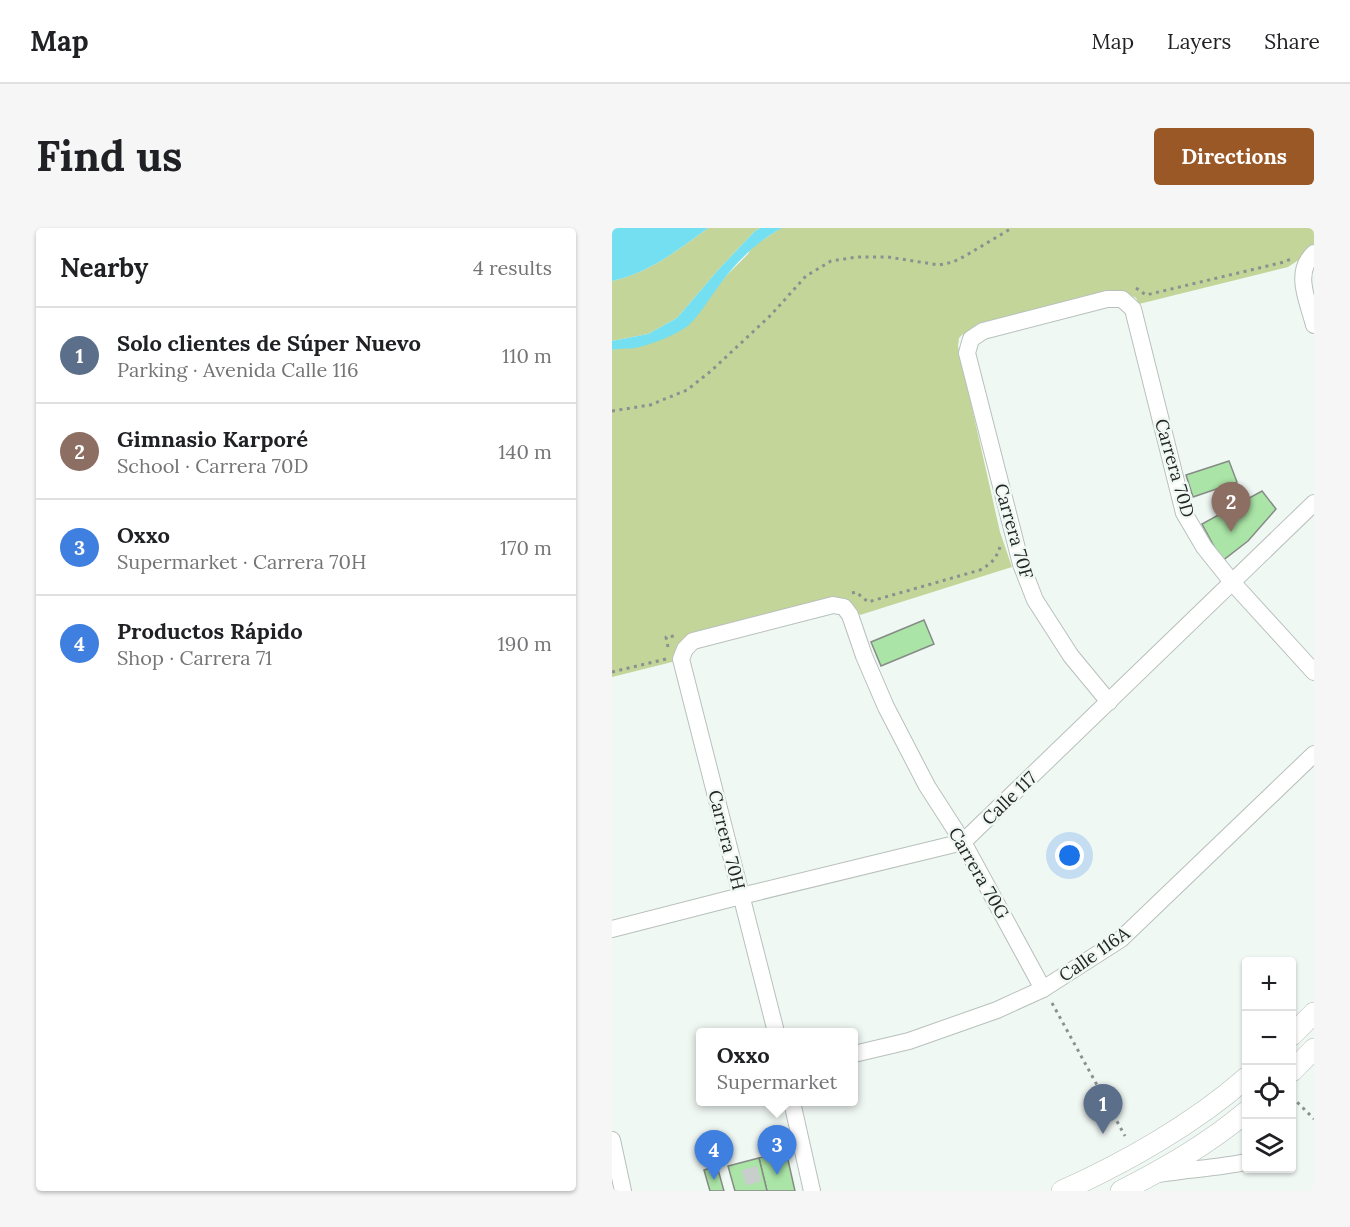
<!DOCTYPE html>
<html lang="en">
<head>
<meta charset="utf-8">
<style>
	body { margin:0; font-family:Lora,serif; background:#f6f6f6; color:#202124 }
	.controls { position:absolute; right:18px; bottom:18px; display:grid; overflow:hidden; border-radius:6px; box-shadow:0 2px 4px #0004 }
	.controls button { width:54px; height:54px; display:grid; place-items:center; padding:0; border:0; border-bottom:2px solid #e0e0e0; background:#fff; color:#202124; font:30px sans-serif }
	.you { position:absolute; left:458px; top:628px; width:21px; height:21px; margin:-15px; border:4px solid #fff; border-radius:50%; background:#1a73e8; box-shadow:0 0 0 9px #1a73e833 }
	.badge { display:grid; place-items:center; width:39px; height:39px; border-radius:50%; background:#9b5827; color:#fff; font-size:20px; font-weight:700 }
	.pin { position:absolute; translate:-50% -50px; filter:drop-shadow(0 2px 3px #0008) }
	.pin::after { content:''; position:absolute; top:32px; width:21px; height:18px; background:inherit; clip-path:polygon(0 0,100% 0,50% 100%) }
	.popup { position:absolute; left:84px; top:800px; width:162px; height:78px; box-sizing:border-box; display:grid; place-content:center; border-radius:6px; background:#fff; filter:drop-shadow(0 2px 4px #0005); font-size:20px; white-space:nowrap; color:#757577 }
	.popup b { font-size:22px; color:#202124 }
	.popup::after { content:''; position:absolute; left:50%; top:100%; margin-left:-12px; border:12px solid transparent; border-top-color:#fff }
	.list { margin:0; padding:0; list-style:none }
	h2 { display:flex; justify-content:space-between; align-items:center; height:78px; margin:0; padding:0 24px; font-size:26px }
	h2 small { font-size:20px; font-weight:400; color:#757577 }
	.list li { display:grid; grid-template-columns:39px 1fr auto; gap:18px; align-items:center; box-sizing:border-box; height:96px; padding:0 24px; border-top:2px solid #e0e0e0 }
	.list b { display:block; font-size:22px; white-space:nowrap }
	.list p { margin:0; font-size:20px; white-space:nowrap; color:#757577 }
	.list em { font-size:20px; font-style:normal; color:#757577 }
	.icon { flex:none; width:33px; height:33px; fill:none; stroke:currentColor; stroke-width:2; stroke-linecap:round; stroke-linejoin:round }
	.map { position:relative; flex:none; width:702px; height:963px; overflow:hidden; border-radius:6px }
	header { display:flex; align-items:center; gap:36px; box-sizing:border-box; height:84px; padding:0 30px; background:#fff; border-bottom:2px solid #e0e0e0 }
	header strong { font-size:28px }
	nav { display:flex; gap:33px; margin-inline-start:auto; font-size:21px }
	.intro { display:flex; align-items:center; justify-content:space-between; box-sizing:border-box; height:144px; padding:0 36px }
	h1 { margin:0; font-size:42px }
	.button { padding:15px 27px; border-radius:6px; background:#9b5827; color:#fff; font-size:21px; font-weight:700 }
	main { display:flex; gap:36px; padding:0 36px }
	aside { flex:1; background:#fff; border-radius:6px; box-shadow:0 2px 4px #0004 }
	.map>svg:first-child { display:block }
	.green { fill:#c4d599 }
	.water { fill:#73dff1 }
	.building { fill:#aae4a6; stroke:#868b86; stroke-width:1.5 }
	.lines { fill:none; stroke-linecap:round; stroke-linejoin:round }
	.minor-tunnel { stroke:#c7cecb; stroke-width:16; stroke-dasharray:16 8; stroke-linecap:butt }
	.minor-casing { stroke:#b8c0bc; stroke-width:18 }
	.major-casing { stroke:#b8c0bc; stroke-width:22 }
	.path { stroke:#8c918f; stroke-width:3; stroke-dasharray:3 4.5; stroke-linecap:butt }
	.minor { stroke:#fff; stroke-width:16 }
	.major { stroke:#fff; stroke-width:21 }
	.labels { text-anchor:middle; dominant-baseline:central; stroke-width:5; stroke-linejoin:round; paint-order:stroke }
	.street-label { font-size:18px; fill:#232625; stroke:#f0f8f4 }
</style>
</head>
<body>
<header>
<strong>Map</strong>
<nav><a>Map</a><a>Layers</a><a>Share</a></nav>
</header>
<div class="intro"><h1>Find us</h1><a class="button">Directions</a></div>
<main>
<aside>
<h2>Nearby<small>4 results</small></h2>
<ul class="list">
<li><span class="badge" style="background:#5c6f8a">1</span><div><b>Solo clientes de Súper Nuevo</b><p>Parking · Avenida Calle 116</p></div><em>110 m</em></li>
<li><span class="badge" style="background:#8d6e63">2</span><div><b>Gimnasio Karporé</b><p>School · Carrera 70D</p></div><em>140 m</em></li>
<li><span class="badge" style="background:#3f7fe0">3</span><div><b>Oxxo</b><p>Supermarket · Carrera 70H</p></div><em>170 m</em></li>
<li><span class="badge" style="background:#3f7fe0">4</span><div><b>Productos Rápido</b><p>Shop · Carrera 71</p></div><em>190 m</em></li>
</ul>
</aside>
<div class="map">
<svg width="702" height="963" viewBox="0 0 702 963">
	<rect width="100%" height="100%" fill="#f0f8f4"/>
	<!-- green -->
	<g class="green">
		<path d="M96,0H148L143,3L107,41L65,90L36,106L0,113V53C37,45 66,22 96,0Z"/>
		<polygon points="169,0 702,0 702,22 676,39 527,76 524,70 514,65 351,106 347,110 346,118 388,304 400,339 248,387 240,376 226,372 81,407 64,433 0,449 0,122 60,106 77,96 114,48 136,26 140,19"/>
	</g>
	<!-- water -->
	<g class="water">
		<path d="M0,0H96C66,22 37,45 0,53Z"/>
		<path d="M148,0H170C145,13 122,36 106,59C97,71 89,85 78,96C67,106 38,117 23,120C15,121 8,120 0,122V113L36,106L65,90L107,41L143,3Z"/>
	</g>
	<!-- building -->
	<g class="building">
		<polygon points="617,233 625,254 581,269 574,247"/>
		<polygon points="650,263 664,281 636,313 610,333 590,296"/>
		<polygon points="312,392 322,416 269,438 259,414"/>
		<polygon points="174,923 183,963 155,963 147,930"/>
		<polygon points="147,930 155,963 123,963 116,938"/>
		<polygon points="105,938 112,963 98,963 92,942"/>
	</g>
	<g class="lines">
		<!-- minor-tunnel -->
		<polyline class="minor-tunnel" points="137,940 144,963"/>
		<defs>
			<g id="minor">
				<path d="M702,25C681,45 696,73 702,97"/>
				<polyline points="497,474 459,428 423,372 409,336 355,125 359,111 371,103 495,71 510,71 521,81 572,285 592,319 620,354 702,444"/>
				<polyline points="0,701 129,668 351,614 702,275"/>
				<polyline points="164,804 69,431 73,421 81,413 221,377 232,379 238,387 252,428 274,479 315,558 351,614 431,761"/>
				<polyline points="242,826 297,813 385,782 431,761 509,711 702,526"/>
				<polyline points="180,874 200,963"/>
				<polyline points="0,912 11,963"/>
				<path d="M547,946C576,941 606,940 634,934"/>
			</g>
			<g id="major">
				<polyline points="680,807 702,785"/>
				<polyline points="680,843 702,821"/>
				<path d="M450,963C513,935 583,895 634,850"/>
				<path d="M509,963C554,940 596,916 634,884"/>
			</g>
		</defs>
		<!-- minor casing -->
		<use href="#minor" class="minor-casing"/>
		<!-- major casing -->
		<use href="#major" class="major-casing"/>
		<!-- path -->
		<g class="path">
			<polyline points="524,60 534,67 672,34 679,31"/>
			<polyline points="0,183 38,177 75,162 99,143 159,87 194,48 219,33 245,29 276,29 327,37 341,34 353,28 400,0"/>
			<path d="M240,365L244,364L256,374L368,342C379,336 384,331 388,319"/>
			<polyline points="56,419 54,409 62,408"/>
			<polyline points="0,444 54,431"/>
			<polyline points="440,775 513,908"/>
			<polyline points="680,869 702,891"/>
		</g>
		<!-- minor -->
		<use href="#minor" class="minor"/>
		<!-- major -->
		<use href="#major" class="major"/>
	</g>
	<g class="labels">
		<!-- street labels -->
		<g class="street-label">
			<text transform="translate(563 240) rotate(74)">Carrera 70D</text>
			<text transform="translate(402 303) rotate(74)">Carrera 70F</text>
			<text transform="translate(397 570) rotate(-44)">Calle 117</text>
			<text transform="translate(115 612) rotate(76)">Carrera 70H</text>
			<text transform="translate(367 645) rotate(60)">Carrera 70G</text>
			<text transform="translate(482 726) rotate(-35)">Calle 116A</text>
		</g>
	</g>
</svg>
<div class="controls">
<button>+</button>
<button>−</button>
<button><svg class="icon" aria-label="locate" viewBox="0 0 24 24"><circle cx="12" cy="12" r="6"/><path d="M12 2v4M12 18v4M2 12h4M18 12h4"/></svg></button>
<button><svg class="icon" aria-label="layers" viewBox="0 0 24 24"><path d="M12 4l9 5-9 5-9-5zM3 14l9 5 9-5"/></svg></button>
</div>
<div class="you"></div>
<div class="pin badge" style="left:491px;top:906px;background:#5c6f8a">1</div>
<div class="pin badge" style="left:619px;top:304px;background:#8d6e63">2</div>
<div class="pin badge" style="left:165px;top:947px;background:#3f7fe0">3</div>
<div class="popup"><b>Oxxo</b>Supermarket</div>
<div class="pin badge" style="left:102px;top:952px;background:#3f7fe0">4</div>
</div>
</main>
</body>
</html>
